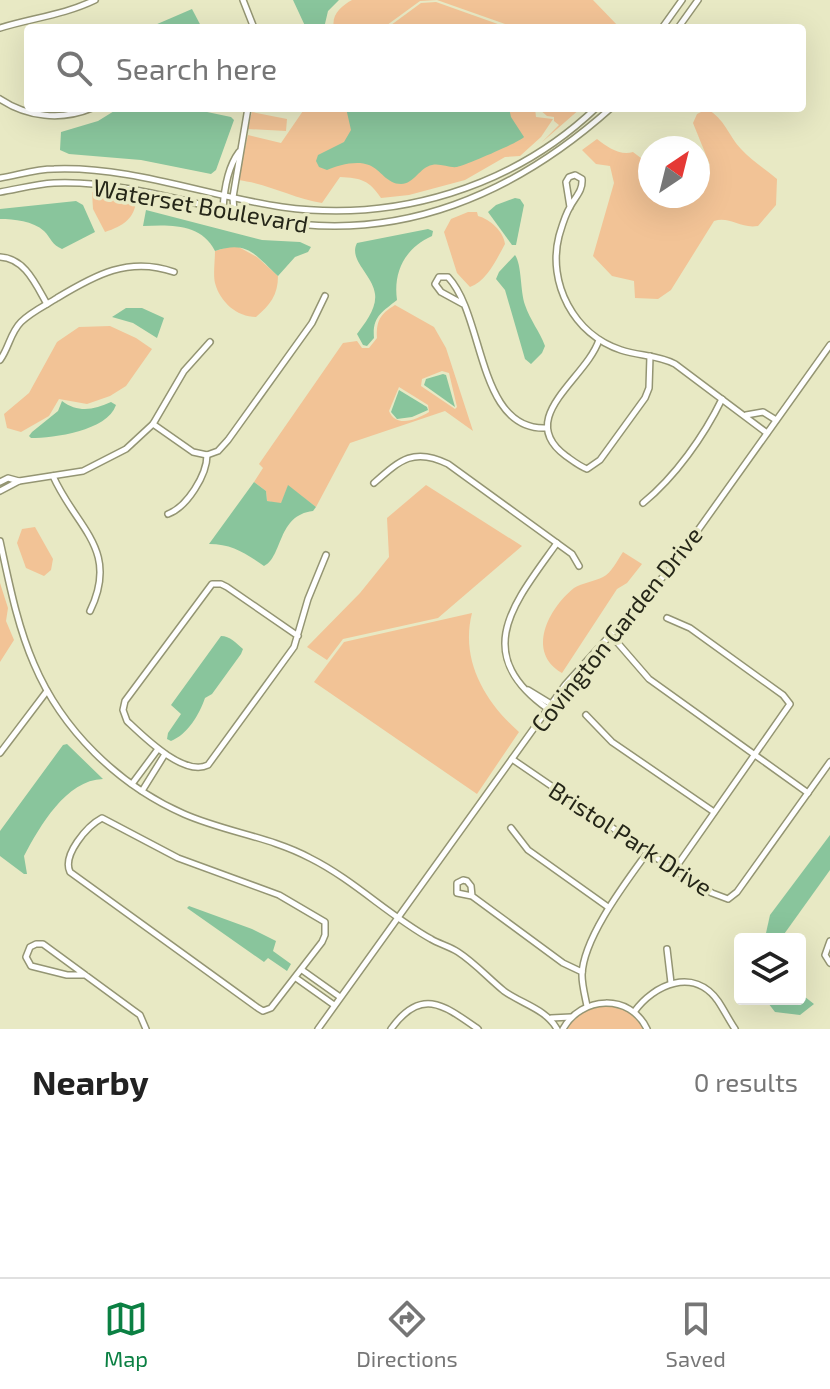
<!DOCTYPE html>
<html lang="en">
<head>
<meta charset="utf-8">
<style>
	body { margin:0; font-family:"Exo 2",sans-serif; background:#f2f2f2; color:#222 }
	.controls { position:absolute; right:24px; bottom:24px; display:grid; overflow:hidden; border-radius:8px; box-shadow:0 8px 32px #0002 }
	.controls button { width:72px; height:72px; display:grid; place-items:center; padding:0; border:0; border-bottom:2px solid #e0e0e0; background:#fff; color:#222; font:40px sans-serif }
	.compass { position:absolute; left:638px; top:136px; width:72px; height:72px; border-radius:50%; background:#fff; box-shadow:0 8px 32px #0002; rotate:35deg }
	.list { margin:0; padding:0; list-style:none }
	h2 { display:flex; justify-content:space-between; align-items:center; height:104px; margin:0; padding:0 32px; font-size:34px }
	h2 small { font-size:26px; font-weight:400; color:#767676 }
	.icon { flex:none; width:44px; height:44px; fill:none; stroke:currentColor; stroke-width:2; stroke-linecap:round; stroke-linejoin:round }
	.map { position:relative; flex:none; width:830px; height:1029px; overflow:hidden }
	.search { position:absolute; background:#fff; box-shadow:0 8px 32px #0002; left:24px; right:24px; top:24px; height:88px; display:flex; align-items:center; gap:20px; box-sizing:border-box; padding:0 28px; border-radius:8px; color:#767676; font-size:30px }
	.sheet { height:248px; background:#fff }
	nav { display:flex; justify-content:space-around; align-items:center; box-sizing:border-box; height:112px; border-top:2px solid #e0e0e0; background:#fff; font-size:22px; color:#767676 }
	nav a { display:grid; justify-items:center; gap:4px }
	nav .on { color:#0b8043 }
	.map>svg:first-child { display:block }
	.green { fill:#f2c396; fill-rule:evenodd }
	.water { fill:#89c59c }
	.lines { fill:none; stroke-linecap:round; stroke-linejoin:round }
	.minor-casing { stroke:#949573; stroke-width:8 }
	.minor { stroke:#fff; stroke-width:5 }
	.labels { text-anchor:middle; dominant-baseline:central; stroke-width:7; stroke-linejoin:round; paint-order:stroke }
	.street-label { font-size:24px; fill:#252618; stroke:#e8e9c4 }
</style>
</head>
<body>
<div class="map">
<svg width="830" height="1029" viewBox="0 0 830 1029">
	<rect width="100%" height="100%" fill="#e8e9c4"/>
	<!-- green -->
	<g class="green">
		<path d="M352,0H593L620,28H516L437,0L420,1L383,28H334C331,15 341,6 352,0Z"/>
		<polygon points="436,2 509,28 387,28 421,3"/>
		<path d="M305,108H535L536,117L553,119L541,137L520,156L505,157L465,180L409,195L381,198C369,180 361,178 340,177L322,203C292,198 267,183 237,180L248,135L281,143Z"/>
		<polygon points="581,108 541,143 559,125 554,121 554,117 547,116 538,108"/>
		<path d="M707,109C725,119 728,135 741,149C751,160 765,169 777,179L776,205L758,226C740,229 730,216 714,221L671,290L658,299L635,298L634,281L612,276L593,256L614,183L610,166L596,164L582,150L597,139C607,147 620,156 633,152L650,165V196H698V172L710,165L693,123L697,114Z"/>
		<polygon points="252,112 287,119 286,131 247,129"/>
		<path d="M92,192L136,198C136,218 123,226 105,232L93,209Z"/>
		<path d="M468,212H477L478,216C490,219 504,232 505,244C496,260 487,281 470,287L457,273L444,232L451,219Z"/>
		<path d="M235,245L257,257L278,276C278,295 270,305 256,317C237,317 220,302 215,283C213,274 215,261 215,251Z"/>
		<path d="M395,305L434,327L446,348L473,431L445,411L350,443L316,507L288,486L281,504L267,501L266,491L254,482L263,468L259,464L343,343L357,341L362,348H369L377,338C376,321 380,314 395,305ZM442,371L449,373L457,407L455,409L421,386L422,379ZM399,387L428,405L429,412C416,420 396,428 389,411Z"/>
		<polygon points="110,326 136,338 152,349 126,386 110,396 87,404 59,399 49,416 21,432 7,428 4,414 29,393 57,342 79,327"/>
		<polygon points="426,485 522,546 438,618 343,639 327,660 307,647 360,593 389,557 387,518"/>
		<polygon points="35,527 53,559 51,570 44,576 26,568 17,543 22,529"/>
		<path d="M623,552L642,564L627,583L617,589L562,673C526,652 548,609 574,588C582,583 595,581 603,577C611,574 618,559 623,552Z"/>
		<polygon points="0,583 8,608 6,621 14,640 0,662"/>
		<path d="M472,613C460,660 485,702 519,732L477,794L314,682L344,642Z"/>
		<polygon points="611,1003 634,1012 647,1029 563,1029 579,1011"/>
	</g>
	<!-- water -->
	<g class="water">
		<polygon points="293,0 339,0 328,11 324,28 306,28"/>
		<polygon points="192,9 202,28 148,28"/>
		<polygon points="119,108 188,108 231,117 234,120 216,170 211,174 141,160 69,154 60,150 61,132 98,121"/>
		<path d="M346,108H509L511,117L524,137C520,142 466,165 457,167C449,168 440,163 432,165C420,167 414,184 401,184C387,184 381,170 369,165C357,160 338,165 327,170L319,167L316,161L318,155L344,142L351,130Z"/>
		<polygon points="515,198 520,199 524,205 516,245 512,245 488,212 496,205"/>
		<path d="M76,201L83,205L95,232L62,249C52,245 51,238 44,231C33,221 14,219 0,219V209Z"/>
		<path d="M146,210L262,240L300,242L311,247L308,252L295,257L278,276C255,255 248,240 215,251C201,223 170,225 143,226Z"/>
		<path d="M428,229L433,231L432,236C405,248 393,272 397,300C382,312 372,317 374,338L367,346L363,345L357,334C365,323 377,308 375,294C373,275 348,260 357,243Z"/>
		<path d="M515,255C522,265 520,291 525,305C530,320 540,332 545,346L542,353L531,364L525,359L505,290L496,279L499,272Z"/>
		<polygon points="126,308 142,308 164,318 157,338 133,323 112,317"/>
		<polygon points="443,374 446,375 455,407 424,385 426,379"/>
		<polygon points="399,390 427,407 428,410 412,417 397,419 391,412"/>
		<path d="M62,401C78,413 94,410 111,402L116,405C107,431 54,438 31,438L29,436L32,432L58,411Z"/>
		<path d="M254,482L266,491L267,501L281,503L288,485L316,507L313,511C277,515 283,557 264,566C245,553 232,544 209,544Z"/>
		<path d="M221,636C230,636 236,643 243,649L241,654L212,694L205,698C199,715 188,734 171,741L167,739L168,733L181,714L171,705Z"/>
		<path d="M67,744L103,779C66,780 40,826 24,856L27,874H24L0,856V831L63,745Z"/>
		<polygon points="830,835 830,870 782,937 776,939 766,933 770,915"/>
		<polygon points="189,906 252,929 276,941 273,951 291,964 287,971 268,958 264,962 187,908"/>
		<polygon points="800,993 814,1004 800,1015 775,1012 765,999 800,999"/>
	</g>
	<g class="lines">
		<defs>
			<g id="minor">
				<polyline points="243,0 254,28"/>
				<path d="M0,28C32,18 64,15 95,0"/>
				<polyline points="662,28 682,0"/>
				<polyline points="678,28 698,0"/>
				<path d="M0,99C27,117 61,121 92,108"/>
				<path d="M0,178C18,175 36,169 54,169C132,166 206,196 282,207C396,223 513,187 596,108"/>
				<path d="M0,192C18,189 36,184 54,183C127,180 199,207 270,220C401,244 516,193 611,108"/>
				<path d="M570,207L566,182L569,177L575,175L582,179C583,191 575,197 570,207C565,215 562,226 559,236C547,283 574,335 621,350C639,356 658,355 675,364L767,433"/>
				<path d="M223,210C224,190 227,168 239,152"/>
				<polyline points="234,213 233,197 248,108"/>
				<path d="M0,257C25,258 36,285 47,304"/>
				<path d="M463,304L441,292L435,284L439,277H448C485,316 477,432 547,428"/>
				<path d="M599,340C586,379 514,418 566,456C573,461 579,466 587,469L600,460L645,398L649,388L650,356"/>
				<path d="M0,360C9,348 10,333 21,322C31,312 46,305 57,298C95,275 129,256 174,272"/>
				<polyline points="746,415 763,412 776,420"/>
				<polyline points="153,424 193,452 207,455"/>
				<polyline points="207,455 218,451 228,440 312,323 325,296"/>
				<path d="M53,476C76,528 120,549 90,611"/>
				<polyline points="19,481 83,471 126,449 153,424 184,371 210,342"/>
				<polyline points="0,482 8,478 19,481 0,491"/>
				<path d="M374,483C400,460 414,447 448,464L572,554L579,566"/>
				<path d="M643,503C675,477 704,436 722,399"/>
				<path d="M168,514C187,507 207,475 207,455"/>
				<path d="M0,541C9,582 17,625 34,664C62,730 118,785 184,814C225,832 271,837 310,858C354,880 388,915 431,939C439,944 449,946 458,952C475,963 488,978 504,991C522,1004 546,1009 557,1029"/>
				<polyline points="667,618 690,628 783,695 790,704 674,870"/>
				<polyline points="610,634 649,679 808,793"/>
				<path d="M298,636L227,587L221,584H212L125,701L123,710L127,721C144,737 184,777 208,765L294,647L308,599L326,555"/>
				<polyline points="528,690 551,704"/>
				<path d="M548,709C469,653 515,602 557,543"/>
				<polyline points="586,715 612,742 714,812"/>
				<polyline points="0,753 47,691"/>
				<polyline points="512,759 674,870 712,893 728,899 737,892 830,762"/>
				<polyline points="132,784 158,749"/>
				<polyline points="142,791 165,754"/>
				<path d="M102,818L178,858L279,895L325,922V935L322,942L271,1008L263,1011L258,1008L70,872C62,855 87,826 102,818Z"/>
				<polyline points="511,828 528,850 608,907"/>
				<polyline points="472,896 471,886 467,881 463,880 457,883 457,893 472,896 563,963 582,972"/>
				<polyline points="830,941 825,955 830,963"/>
				<polyline points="667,949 671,983"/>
				<polyline points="302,970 340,997"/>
				<polyline points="85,975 67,975 31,966 26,957 30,947 36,944 43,944 133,1010 140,1015 146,1029"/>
				<polyline points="296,978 334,1005"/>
				<path d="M587,1006C585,996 582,985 582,975C583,938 626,882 647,853"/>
				<path d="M634,1012C654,984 694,967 718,1001C724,1010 729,1020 735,1029"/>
				<polyline points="551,1018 571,1017"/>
				<polyline points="318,1029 565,685 671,568 830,345"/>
				<path d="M391,1029C421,987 444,1005 478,1029"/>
				<path d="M563,1029C581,996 630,993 647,1029"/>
			</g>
		</defs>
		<!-- minor casing -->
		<use href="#minor" class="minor-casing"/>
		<!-- minor -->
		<use href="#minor" class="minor"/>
	</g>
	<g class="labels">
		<!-- street labels -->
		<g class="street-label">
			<text transform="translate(201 205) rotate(10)">Waterset Boulevard</text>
			<text transform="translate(616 629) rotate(-51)">Covington Garden Drive</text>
			<text transform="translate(631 838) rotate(33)">Bristol Park Drive</text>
		</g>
	</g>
</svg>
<div class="controls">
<button><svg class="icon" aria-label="layers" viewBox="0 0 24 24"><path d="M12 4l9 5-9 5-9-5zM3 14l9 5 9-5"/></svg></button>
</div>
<svg class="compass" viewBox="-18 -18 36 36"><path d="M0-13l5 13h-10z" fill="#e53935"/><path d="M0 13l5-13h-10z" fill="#767676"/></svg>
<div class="search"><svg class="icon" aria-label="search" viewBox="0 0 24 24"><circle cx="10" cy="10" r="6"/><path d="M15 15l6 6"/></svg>Search here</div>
</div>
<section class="sheet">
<h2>Nearby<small>0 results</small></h2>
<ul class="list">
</ul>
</section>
<nav>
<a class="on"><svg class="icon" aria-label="map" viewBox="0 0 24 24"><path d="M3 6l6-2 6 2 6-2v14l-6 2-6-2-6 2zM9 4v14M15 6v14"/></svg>Map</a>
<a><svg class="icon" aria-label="directions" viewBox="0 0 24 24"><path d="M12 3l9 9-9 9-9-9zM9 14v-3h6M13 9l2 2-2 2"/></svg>Directions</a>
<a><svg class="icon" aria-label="saved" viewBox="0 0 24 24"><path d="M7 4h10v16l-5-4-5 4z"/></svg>Saved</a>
</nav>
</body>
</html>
